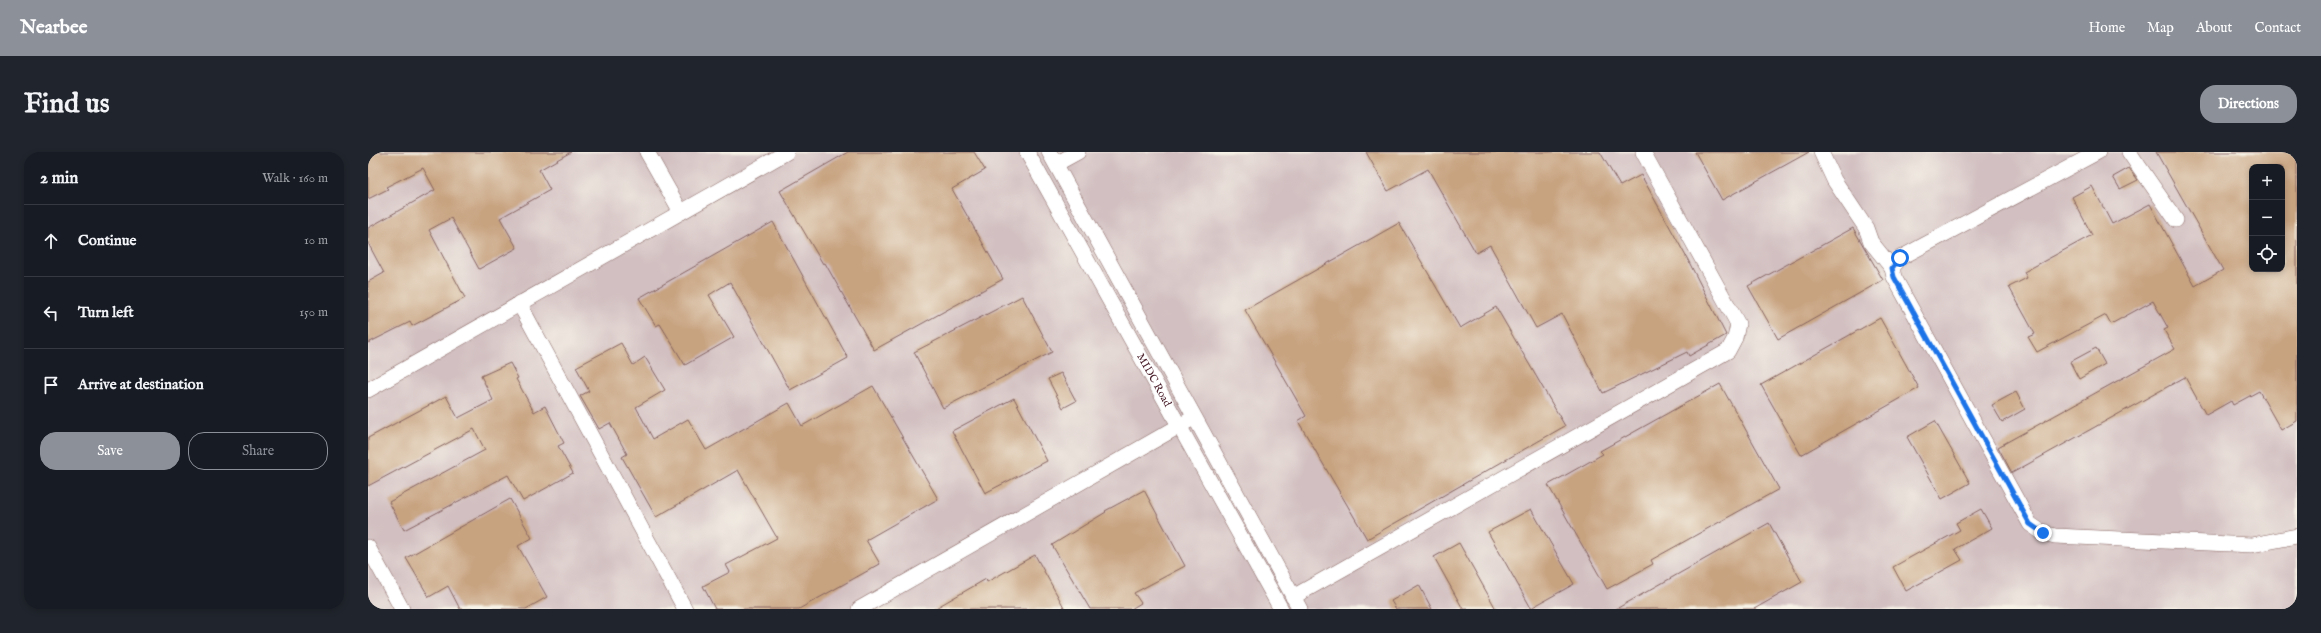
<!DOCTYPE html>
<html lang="en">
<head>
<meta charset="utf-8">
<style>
	body { margin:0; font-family:"IM FELL English",serif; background:#20242c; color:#f1f3f6 }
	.controls { position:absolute; right:12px; top:12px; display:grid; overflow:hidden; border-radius:8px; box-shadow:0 2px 6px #0003 }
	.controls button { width:36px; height:36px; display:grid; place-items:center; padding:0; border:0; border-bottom:1px solid #363941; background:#171b24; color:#f1f3f6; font:20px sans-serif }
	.stop { position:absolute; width:12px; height:12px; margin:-9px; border:3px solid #1a73e8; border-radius:50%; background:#fff }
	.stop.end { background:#1a73e8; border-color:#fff; box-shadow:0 1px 4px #0008 }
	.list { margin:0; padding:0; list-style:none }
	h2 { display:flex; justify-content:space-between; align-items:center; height:52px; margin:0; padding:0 16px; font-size:17px }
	h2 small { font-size:13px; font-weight:400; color:#9ea1a6 }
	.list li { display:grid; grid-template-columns:26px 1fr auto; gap:12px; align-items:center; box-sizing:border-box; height:72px; padding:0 16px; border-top:1px solid #363941 }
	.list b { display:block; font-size:15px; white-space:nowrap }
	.list em { font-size:13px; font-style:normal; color:#9ea1a6 }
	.actions { display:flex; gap:8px; padding:12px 16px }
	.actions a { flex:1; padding:9px 0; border:1px solid #8c9099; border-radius:16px; text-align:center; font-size:14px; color:#8c9099 }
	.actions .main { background:#8c9099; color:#fff }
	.icon { flex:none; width:22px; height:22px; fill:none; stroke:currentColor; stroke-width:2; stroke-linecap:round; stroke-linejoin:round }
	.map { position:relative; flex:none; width:1929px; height:457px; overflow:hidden; border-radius:16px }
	header { display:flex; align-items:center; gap:24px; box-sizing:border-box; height:56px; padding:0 20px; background:#8c9099; color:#fff }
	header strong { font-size:19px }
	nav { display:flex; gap:22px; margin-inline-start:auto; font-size:14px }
	.intro { display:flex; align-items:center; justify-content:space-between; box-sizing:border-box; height:96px; padding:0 24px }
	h1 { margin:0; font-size:28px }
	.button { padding:10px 18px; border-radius:16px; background:#8c9099; color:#fff; font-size:14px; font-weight:700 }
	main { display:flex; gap:24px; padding:0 24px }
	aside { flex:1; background:#171b24; border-radius:16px; box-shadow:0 2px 6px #0003 }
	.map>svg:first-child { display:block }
	.industrial { fill:#d2bfc1; fill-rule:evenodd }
	.building { fill:#c7a380; fill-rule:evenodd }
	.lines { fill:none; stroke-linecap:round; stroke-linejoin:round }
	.minor-casing { stroke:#84615e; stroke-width:16 }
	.minor { stroke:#fff; stroke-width:15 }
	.route { stroke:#1a73e8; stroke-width:5 }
	.labels { text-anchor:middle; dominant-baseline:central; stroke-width:3; stroke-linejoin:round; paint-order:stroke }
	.street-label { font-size:11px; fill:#4a1f2b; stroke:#f7f3e8 }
</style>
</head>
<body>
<header>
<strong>Nearbee</strong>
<nav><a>Home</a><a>Map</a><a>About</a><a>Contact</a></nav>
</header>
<div class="intro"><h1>Find us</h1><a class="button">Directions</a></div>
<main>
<aside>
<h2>2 min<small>Walk · 160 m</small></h2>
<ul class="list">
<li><svg class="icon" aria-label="ahead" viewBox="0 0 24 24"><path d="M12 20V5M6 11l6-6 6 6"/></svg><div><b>Continue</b></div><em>10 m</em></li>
<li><svg class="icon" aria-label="left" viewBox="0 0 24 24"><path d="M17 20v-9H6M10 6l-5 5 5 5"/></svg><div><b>Turn left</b></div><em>150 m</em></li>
<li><svg class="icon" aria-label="arrive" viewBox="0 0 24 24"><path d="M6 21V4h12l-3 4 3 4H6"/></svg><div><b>Arrive at destination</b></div></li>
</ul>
<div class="actions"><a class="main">Save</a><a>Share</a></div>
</aside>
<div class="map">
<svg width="1929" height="457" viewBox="0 0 1929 457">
	<rect width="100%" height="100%" fill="#f7f3e8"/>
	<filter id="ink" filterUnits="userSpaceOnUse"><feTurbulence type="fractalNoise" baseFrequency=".025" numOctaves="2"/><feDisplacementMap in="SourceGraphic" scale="8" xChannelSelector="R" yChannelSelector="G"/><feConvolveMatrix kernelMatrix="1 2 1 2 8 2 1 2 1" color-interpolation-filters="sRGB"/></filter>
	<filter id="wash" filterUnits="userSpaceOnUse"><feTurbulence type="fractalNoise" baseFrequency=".012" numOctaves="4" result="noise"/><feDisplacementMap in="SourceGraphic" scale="16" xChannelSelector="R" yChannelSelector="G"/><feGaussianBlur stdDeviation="0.9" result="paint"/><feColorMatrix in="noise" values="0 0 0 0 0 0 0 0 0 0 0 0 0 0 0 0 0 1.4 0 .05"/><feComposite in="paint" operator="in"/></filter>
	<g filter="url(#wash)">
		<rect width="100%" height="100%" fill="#efdcbc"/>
		<!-- industrial -->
		<path class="industrial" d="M0,0H1929V457H0ZM1884,15H1914V117H1884Z"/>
		<g id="blocks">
			<!-- building -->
			<g class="building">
				<polygon points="0,0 203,0 171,18 182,38 132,66 149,96 111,117 83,66 61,78 97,146 44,174 42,170 0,191 0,130 16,121 0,91 0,76 67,38 55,16 18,35 20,37 0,47"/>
				<polygon points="480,0 606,0 617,18 584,37 635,127 506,198 457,111 455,112 412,39"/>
				<polygon points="998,0 1232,0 1252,34 1273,23 1320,108 1358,183 1321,204 1319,200 1235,241 1194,162 1168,176 1122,93 1108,101 1060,17 1020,39"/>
				<polygon points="1327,0 1441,0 1354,48"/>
				<path d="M1788,0H1929V269L1913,278L1891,239L1865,253L1863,249L1838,263L1817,225L1644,321L1630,295L1807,197L1796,178L1800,176L1785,149L1743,172L1738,163L1669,200L1660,185L1667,182L1641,135L1659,126L1656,120L1724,83L1704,45L1724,34L1744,72L1782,52L1827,134L1855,118ZM1884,15H1914V117H1884Z"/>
				<polygon points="1761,16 1770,28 1752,37 1745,25"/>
				<polygon points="405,70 480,206 422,238 362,130 341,143 366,185 317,213 292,172 288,174 271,146"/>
				<polygon points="1031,71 1092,176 1128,155 1197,274 999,387 930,269 938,264 877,158"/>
				<polygon points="1485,76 1515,128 1410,187 1380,134"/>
				<polygon points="654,144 684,200 575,256 546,200"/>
				<polygon points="1512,166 1551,236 1433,303 1393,233"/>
				<polygon points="253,191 265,213 277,205 297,238 268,255 285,287 320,267 338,298 421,251 434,274 505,234 570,347 498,388 512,412 431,457 347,457 335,434 362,420 358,413 409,386 370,318 288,365 254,305 259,302 242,271 231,277 212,244 221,239 208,215"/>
				<polygon points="1728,196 1737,212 1711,227 1702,210"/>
				<polygon points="142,211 150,226 148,227 166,260 177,254 196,291 190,294 205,321 155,349 140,323 36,378 21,350 117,298 106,277 0,334 0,286 78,244 90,266 125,248 113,224"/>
				<polygon points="693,221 708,249 695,256 680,227"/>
				<polygon points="1352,232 1411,337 1283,408 1285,412 1239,437 1180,333 1235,302 1232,299"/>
				<polygon points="1648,240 1657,257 1634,270 1624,253"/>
				<polygon points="646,246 679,309 617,341 584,279"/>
				<polygon points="1567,269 1602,331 1574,347 1539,285"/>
				<polygon points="776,338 817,414 766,441 773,451 763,457 722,457 684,393 738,360 737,359"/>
				<polygon points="142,347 164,386 150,394 179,445 158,457 92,457 80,434 61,445 38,406"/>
				<polygon points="1163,357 1206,432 1163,456 1120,380"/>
				<polygon points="1613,357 1624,376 1587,397 1594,408 1538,439 1525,415 1592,378 1588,371"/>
				<polygon points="1401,371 1434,430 1386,457 1248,457"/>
				<polygon points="1091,391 1128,457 1095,457 1066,405"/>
				<polygon points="667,403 697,457 566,457 618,427 619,430"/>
				<polygon points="1051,433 1064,457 1028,457 1023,449"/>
			</g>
		</g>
	</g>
	<g filter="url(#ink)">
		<use href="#blocks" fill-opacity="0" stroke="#84615e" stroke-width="1"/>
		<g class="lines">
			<defs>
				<g id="minor">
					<polyline points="279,0 313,60"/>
					<path id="s1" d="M659,0L913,457"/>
					<polyline points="681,0 932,457"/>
					<polyline points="1453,0 1466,28 1498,76 1503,90 1524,116"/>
					<polyline points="1730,0 1532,106 1524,116 1526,125 1662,372 1675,381 1687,384 1884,393 1929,384"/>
					<polyline points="1761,0 1808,68"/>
					<polyline points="688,12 710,0"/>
					<polyline points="151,151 317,457"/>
					<polyline points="0,238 419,0"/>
					<polyline points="0,395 34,457"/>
					<polyline points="925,445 1360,199 1367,186 1370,172 1275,0"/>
					<polyline points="491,457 820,269"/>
				</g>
			</defs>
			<!-- minor casing -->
			<use href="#minor" class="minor-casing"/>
			<!-- minor -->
			<use href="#minor" class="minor"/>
		</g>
	</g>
	<g class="lines" filter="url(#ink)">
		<!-- route -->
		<polyline class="route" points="1532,106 1524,116 1526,125 1662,372 1675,381"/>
	</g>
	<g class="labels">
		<!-- street labels -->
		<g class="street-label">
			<text stroke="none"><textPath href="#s1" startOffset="261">MIDC Road</textPath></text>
		</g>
	</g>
</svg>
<div class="controls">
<button>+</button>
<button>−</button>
<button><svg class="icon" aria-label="locate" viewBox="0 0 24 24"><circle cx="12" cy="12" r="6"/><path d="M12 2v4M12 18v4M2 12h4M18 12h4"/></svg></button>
</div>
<div class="stop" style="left:1532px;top:106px"></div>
<div class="stop end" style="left:1675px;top:381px"></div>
</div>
</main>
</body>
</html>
